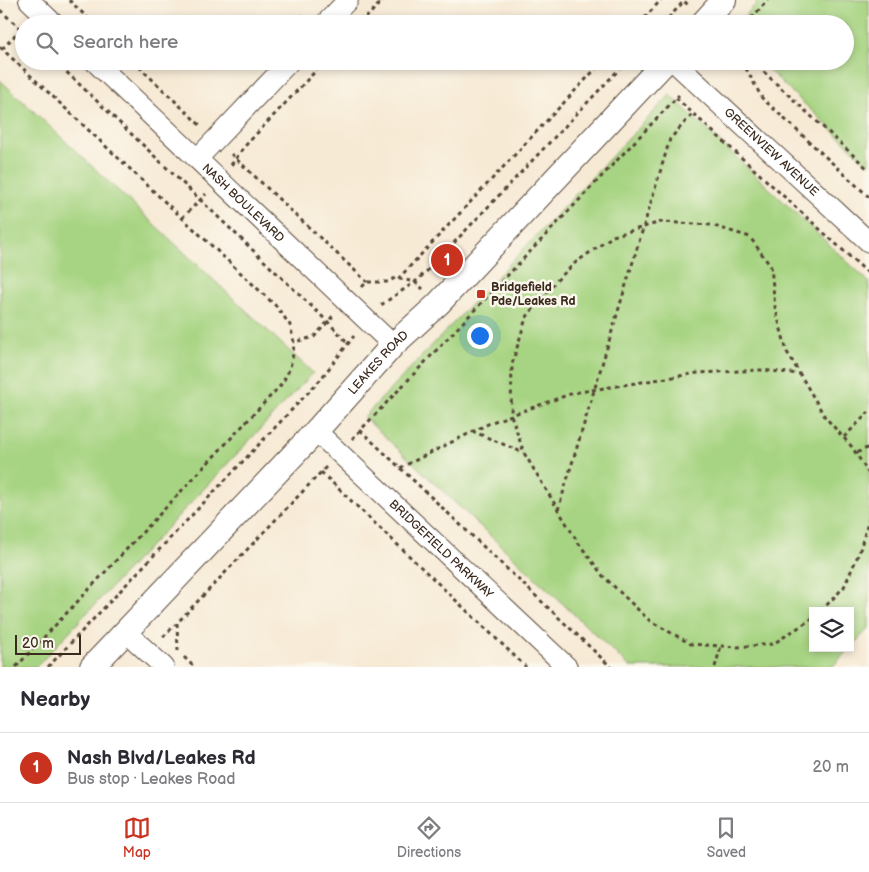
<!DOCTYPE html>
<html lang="en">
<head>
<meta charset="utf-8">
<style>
	body { margin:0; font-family:"Balsamiq Sans",sans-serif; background:#f2f2f3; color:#2b2b33 }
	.controls { position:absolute; right:15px; bottom:15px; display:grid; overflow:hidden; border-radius:0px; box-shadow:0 2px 8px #0003 }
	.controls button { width:45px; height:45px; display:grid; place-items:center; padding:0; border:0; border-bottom:1px solid #e1e1e2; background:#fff; color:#2b2b33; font:25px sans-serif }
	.scale { position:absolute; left:15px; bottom:12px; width:66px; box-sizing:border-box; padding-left:5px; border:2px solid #3b2a1e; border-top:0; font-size:14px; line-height:18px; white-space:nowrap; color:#3b2a1e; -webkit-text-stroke:4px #fbf7ec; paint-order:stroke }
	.you { position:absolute; left:479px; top:335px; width:18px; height:18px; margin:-12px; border:4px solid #fff; border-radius:50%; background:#1a73e8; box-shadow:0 0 0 8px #1a73e833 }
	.badge { display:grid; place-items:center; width:32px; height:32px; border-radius:50%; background:#c8321e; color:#fff; font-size:16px; font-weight:700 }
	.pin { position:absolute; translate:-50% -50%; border:2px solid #fff; box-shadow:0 1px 5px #0006 }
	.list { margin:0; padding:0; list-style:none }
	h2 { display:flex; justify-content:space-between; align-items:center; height:65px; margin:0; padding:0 20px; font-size:21px }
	h2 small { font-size:16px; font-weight:400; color:#7c7c81 }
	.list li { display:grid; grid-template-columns:32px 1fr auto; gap:15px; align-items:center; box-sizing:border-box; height:70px; padding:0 20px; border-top:1px solid #e1e1e2 }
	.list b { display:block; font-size:19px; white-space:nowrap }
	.list p { margin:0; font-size:16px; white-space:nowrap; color:#7c7c81 }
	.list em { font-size:16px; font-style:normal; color:#7c7c81 }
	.icon { flex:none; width:28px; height:28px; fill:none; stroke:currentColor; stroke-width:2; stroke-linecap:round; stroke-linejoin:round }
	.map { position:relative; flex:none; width:869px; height:667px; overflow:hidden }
	.search { position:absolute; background:#fff; box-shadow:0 2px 8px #0003; left:15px; right:15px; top:15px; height:55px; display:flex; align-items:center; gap:12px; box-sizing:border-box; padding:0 18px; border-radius:28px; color:#7c7c81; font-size:19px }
	.sheet { height:135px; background:#fff }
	nav { display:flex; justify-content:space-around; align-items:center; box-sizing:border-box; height:70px; border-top:1px solid #e1e1e2; background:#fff; font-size:14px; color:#7c7c81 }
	nav a { display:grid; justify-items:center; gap:2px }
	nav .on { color:#c8321e }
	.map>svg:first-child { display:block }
	.green { fill:#a7d482; stroke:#717f50 }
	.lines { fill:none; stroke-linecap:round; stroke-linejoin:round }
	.minor-casing { stroke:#574739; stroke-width:22 }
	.tertiary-casing { stroke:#574739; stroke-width:26 }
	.path { stroke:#574739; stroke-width:3; stroke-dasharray:4 4; stroke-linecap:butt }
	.minor { stroke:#fff; stroke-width:20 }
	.tertiary { stroke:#fff; stroke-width:24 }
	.poi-dot { fill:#c8321e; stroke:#fbf7ec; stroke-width:2 }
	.labels { text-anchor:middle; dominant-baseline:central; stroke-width:5; stroke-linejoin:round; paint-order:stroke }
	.street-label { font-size:12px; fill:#3b2a1e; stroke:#fbf7ec }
	.poi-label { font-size:12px; font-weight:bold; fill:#3b2a1e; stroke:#fbf7ec; text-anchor:start }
</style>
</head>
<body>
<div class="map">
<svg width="869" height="667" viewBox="0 0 869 667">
	<rect width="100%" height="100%" fill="#fbf7ec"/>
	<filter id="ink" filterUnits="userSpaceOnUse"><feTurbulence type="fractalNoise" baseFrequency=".02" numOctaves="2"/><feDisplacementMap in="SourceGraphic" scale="10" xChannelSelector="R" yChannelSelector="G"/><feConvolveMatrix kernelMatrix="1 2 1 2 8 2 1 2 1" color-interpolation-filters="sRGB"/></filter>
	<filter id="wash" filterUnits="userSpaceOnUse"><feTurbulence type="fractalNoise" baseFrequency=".0096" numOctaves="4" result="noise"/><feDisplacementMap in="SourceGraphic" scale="20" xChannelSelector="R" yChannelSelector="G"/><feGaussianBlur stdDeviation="1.12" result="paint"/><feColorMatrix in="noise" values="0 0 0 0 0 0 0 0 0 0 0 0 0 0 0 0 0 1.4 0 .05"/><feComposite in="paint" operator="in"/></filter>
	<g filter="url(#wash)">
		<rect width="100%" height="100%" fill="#f7ead5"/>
		<!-- green -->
		<g class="green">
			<polygon points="760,0 869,0 869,165 759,61 845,61 845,24 737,24"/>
			<polygon points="0,80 313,373 36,667 0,667"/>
			<polygon points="670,95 869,282 869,628 850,648 850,611 813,611 813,648 850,648 832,667 630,667 364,417"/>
		</g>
	</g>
	<g filter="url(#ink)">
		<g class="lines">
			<defs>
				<g id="minor">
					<polyline points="29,0 54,24"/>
					<polyline points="325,24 348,0"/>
					<path id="s1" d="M94,61L393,345"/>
					<path id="s2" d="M673,61L869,242"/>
					<polyline points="197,159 290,61"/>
					<path id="s3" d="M316,431L567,667"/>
					<polyline points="126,632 164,667"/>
				</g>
				<g id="tertiary">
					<polyline points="702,24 724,0"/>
					<path id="s4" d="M92,667L316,431L393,345L438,304L666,61"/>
				</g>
			</defs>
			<!-- minor casing -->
			<use href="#minor" class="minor-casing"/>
			<!-- tertiary casing -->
			<use href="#tertiary" class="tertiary-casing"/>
			<!-- path -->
			<g class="path">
				<polyline points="69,0 94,24"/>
				<polyline points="0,10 24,32"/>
				<polyline points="295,24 305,13"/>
				<polyline points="360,24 383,0"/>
				<polyline points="639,24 661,0"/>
				<polyline points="663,24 684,1 689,6"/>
				<polyline points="746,24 768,0"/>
				<polyline points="0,47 277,307 290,325 294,342 314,337 333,316"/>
				<polyline points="2,49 24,26"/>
				<polyline points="55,61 328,322 348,343"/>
				<polyline points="133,61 201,126"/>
				<polyline points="742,61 762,98 869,197"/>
				<polyline points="752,61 869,170"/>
				<polyline points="676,98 869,274"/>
				<polyline points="231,154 367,282"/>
				<polyline points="231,165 244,147 325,61"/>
				<polyline points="182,218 206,194"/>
				<polyline points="398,279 603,61"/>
				<polyline points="362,287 367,282 388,282 395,278 415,282 423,289"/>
				<polyline points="381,305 415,282 427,271 627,61"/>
				<polyline points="360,430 611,667"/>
				<polyline points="472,431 524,453"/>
				<polyline points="844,437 869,412"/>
				<polyline points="352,439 679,95"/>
				<polyline points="857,453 869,447"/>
				<polyline points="400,468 492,422 573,393 698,373 761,370 799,374"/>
				<polyline points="321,472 526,667"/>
				<polyline points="558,510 670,139 693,113"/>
				<polyline points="821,611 844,587 859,553 869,519"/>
				<polyline points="813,618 773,644 737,647 691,644 650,621 603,576 577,541 524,453 511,415 512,364 526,318 554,283 575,263 613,236 661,222 711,225 750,237 771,267 775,307 787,352 825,417 852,447 869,474"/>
				<polyline points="163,637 176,624"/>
				<polyline points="178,651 177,623 326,467"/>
				<polyline points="184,657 194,667"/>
				<path d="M16,667L280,386C290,372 293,360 294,342"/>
				<polyline points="48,667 320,380 354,336"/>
				<polyline points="715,667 721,646"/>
			</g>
			<!-- minor -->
			<use href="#minor" class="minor"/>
			<!-- tertiary -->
			<use href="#tertiary" class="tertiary"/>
		</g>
	</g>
	<!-- markers -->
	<rect class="poi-dot" x="476" y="289" width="10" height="10" rx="2.5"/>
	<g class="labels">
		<!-- street labels -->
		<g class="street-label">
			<text stroke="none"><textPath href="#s2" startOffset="134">GREENVIEW AVENUE</textPath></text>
			<text stroke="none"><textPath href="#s1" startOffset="206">NASH BOULEVARD</textPath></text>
			<text stroke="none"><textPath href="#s4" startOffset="418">LEAKES ROAD</textPath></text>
			<text stroke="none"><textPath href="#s3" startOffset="172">BRIDGEFIELD PARKWAY</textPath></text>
		</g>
		<!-- poi labels -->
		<g class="poi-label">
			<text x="491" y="287">Bridgefield<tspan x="491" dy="14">Pde/Leakes Rd</tspan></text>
		</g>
	</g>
</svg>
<div class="controls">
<button><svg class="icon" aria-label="layers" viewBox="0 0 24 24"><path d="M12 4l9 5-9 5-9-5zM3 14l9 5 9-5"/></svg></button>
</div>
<div class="scale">20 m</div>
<div class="you"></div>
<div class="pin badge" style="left:447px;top:260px">1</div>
<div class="search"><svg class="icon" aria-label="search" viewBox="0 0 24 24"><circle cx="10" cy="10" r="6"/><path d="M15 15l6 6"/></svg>Search here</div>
</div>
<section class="sheet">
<h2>Nearby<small></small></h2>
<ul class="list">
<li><span class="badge">1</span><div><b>Nash Blvd/Leakes Rd</b><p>Bus stop · Leakes Road</p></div><em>20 m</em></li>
</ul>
</section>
<nav>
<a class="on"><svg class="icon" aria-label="map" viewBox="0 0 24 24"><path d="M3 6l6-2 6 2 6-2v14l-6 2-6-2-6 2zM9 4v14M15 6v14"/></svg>Map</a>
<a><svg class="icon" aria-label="directions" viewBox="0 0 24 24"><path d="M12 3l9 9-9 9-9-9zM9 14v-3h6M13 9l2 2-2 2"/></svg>Directions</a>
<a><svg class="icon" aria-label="saved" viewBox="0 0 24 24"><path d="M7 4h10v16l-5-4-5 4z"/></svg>Saved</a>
</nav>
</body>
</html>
